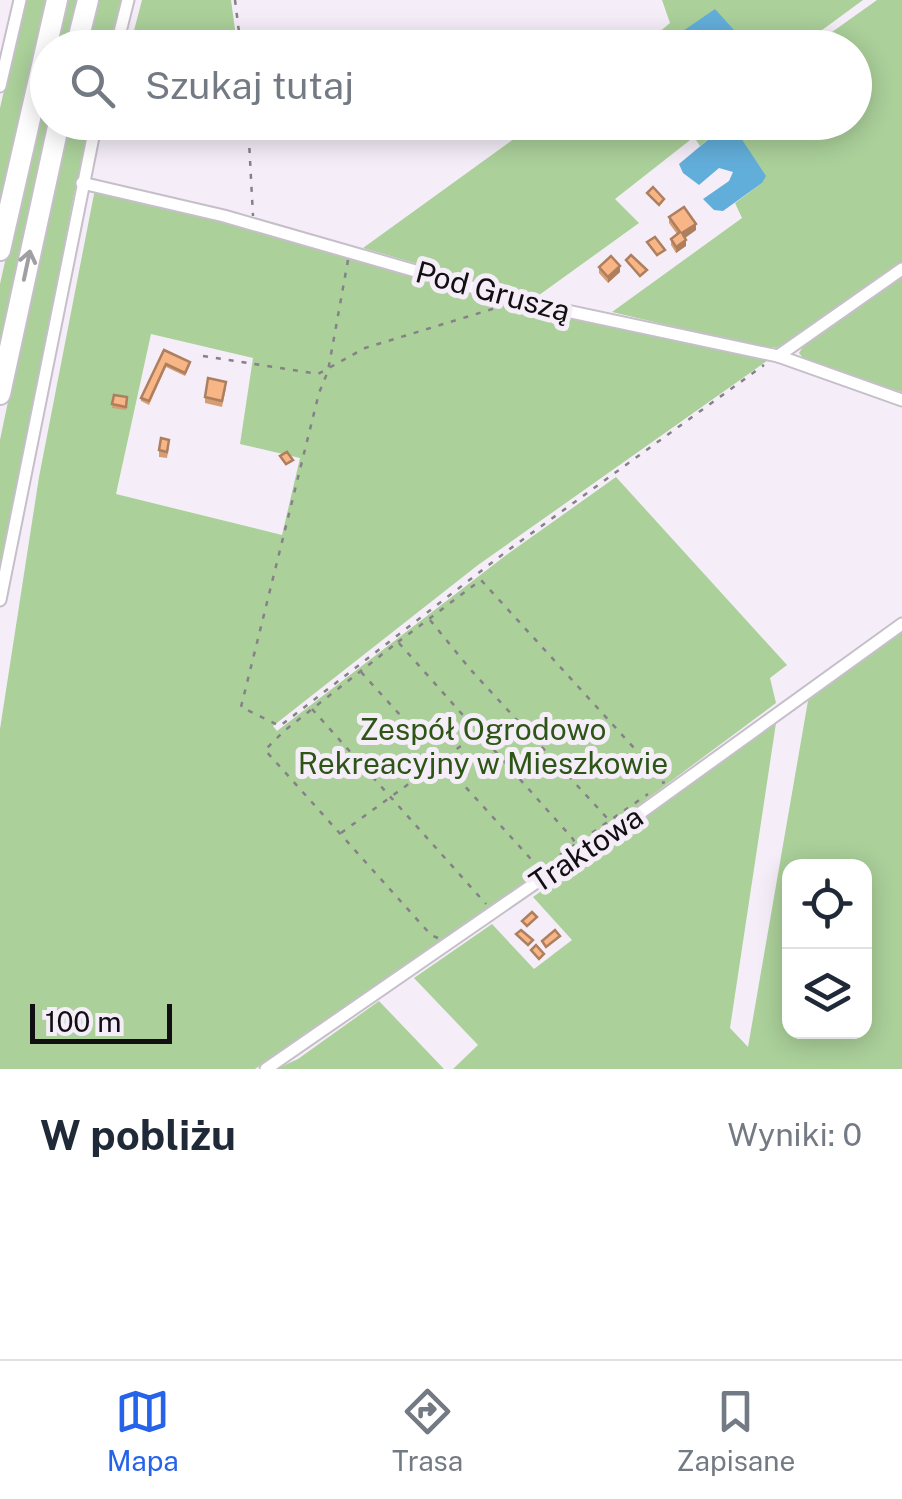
<!DOCTYPE html>
<html lang="pl">
<head>
<meta charset="utf-8">
<style>
	body { margin:0; font-family:"Public Sans",sans-serif; background:#f6f6f7; color:#1f2937 }
	.controls { position:absolute; right:30px; bottom:30px; display:grid; overflow:hidden; border-radius:20px; box-shadow:0 5px 25px #0003 }
	.controls button { width:90px; height:90px; display:grid; place-items:center; padding:0; border:0; border-bottom:2px solid #e0e1e3; background:#fff; color:#1f2937; font:50px sans-serif }
	.scale { position:absolute; left:30px; bottom:25px; width:142px; box-sizing:border-box; padding-left:10px; border:5px solid #120f13; border-top:0; font-size:28px; line-height:35px; white-space:nowrap; color:#120f13; -webkit-text-stroke:8px #f5eef9; paint-order:stroke }
	.list { margin:0; padding:0; list-style:none }
	h2 { display:flex; justify-content:space-between; align-items:center; height:130px; margin:0; padding:0 40px; font-size:42px }
	h2 small { font-size:32px; font-weight:400; color:#747a83 }
	.icon { flex:none; width:55px; height:55px; fill:none; stroke:currentColor; stroke-width:2; stroke-linecap:round; stroke-linejoin:round }
	.map { position:relative; flex:none; width:902px; height:1069px; overflow:hidden }
	.search { position:absolute; background:#fff; box-shadow:0 5px 25px #0003; left:30px; right:30px; top:30px; height:110px; display:flex; align-items:center; gap:25px; box-sizing:border-box; padding:0 35px; border-radius:55px; color:#747a83; font-size:38px }
	.sheet { height:290px; background:#fff }
	nav { display:flex; justify-content:space-around; align-items:center; box-sizing:border-box; height:140px; border-top:2px solid #e0e1e3; background:#fff; font-size:28px; color:#747a83 }
	nav a { display:grid; justify-items:center; gap:5px }
	nav .on { color:#2563eb }
	.map>svg:first-child { display:block }
	.green { fill:#abd09a; fill-rule:evenodd }
	.water { fill:#62aeda }
	.lines { fill:none; stroke-linecap:round; stroke-linejoin:round }
	.minor-casing { stroke:#c6bfca; stroke-width:15 }
	.motorway-casing { stroke:#c6bfca; stroke-width:24 }
	.path { stroke:#868189; stroke-width:2.5; stroke-dasharray:5 8; stroke-linecap:butt }
	.minor { stroke:#fff; stroke-width:11 }
	.motorway { stroke:#fff; stroke-width:20 }
	.wall { fill:#d59d74 }
	.shaded-wall { fill:#ae7f5e }
	.building { fill:#f8b687; stroke:#ae7f5e; stroke-width:2.5 }
	.oneway { stroke:#a09fa1 }
	.labels { text-anchor:middle; dominant-baseline:central; stroke-width:10; stroke-linejoin:round; paint-order:stroke }
	.street-label { font-size:30px; fill:#120f13; stroke:#f5eef9 }
	.park-label { font-size:30px; fill:#2d5616; stroke:#f5eef9 }
</style>
</head>
<body>
<div class="map">
<svg width="902" height="1069" viewBox="0 0 902 1069">
	<rect width="100%" height="100%" fill="#f5eef9"/>
	<!-- green -->
	<g class="green">
		<polygon points="25,0 51,0 0,217 0,108"/>
		<polygon points="65,0 81,0 70,47 54,48"/>
		<polygon points="97,0 124,0 111,47 84,48"/>
		<polygon points="142,0 231,0 236,37 130,46"/>
		<polygon points="662,0 863,0 799,47 640,48 670,23"/>
		<polygon points="877,0 902,0 902,263 780,348 760,347 612,312 742,218 735,203 762,183 722,128 700,146 694,137 615,199 639,223 535,298 363,248 536,123 854,122 854,48 811,47"/>
		<polygon points="47,73 48,122 52,123 0,364 0,284"/>
		<polygon points="66,123 91,123 74,194 0,582 0,440"/>
		<path d="M95,189L771,358L478,565L273,726L277,731L505,556L616,477L787,665L770,678L776,703L612,825L255,1069H0V729L39,477ZM151,334L253,358L240,444L300,458L282,535L116,494Z"/>
		<polygon points="902,271 902,392 807,363 799,353 808,339"/>
		<path d="M902,630V1069H453L478,1045L414,978L492,924L534,969L572,940L533,897L776,723L730,1028L748,1047L809,695ZM790,866H864V1032H790Z"/>
		<polygon points="379,1001 444,1069 276,1069 298,1059"/>
	</g>
	<!-- water -->
	<g class="water">
		<polygon points="715,9 743,40 731,47 684,47 680,33"/>
		<polygon points="722,128 737,132 766,176 762,183 723,211 714,210 703,199 729,181 733,172 719,168 699,185 683,173 679,164"/>
	</g>
	<g class="lines">
		<defs>
			<g id="minor">
				<polyline points="116,48 128,0"/>
				<polyline points="0,86 20,0"/>
				<polyline points="82,183 224,216 520,301 778,356 902,400"/>
				<polyline points="778,356 902,269"/>
				<polyline points="0,600 96,122"/>
				<polyline points="266,1069 544,877 582,855 902,624"/>
			</g>
			<g id="motorway">
				<polyline points="76,48 88,0"/>
				<polyline points="0,250 57,0"/>
				<polyline points="0,394 59,122"/>
			</g>
		</defs>
		<!-- minor casing -->
		<use href="#minor" class="minor-casing"/>
		<!-- motorway casing -->
		<use href="#motorway" class="motorway-casing"/>
		<!-- path -->
		<g class="path">
			<polyline points="235,0 241,48"/>
			<polyline points="248,122 253,216"/>
			<polyline points="348,260 328,371 319,393 241,707 280,726 507,551 764,365"/>
			<polyline points="203,356 318,374 365,348 499,307"/>
			<polyline points="430,620 470,669 608,819"/>
			<polyline points="398,642 481,580 665,782 662,783"/>
			<polyline points="361,672 540,869"/>
			<polyline points="312,709 486,904"/>
			<polyline points="341,833 476,735"/>
			<polyline points="560,855 648,794"/>
			<polyline points="438,938 431,935 265,750 284,731 398,642 573,839 577,848"/>
		</g>
		<!-- minor -->
		<use href="#minor" class="minor"/>
		<!-- motorway -->
		<use href="#motorway" class="motorway"/>
	</g>
	<!-- wall -->
	<g class="wall">
		<polygon points="669,217 696,230 685,238 686,246 676,253 671,245 671,239 677,234 669,223"/>
		<polygon points="599,267 620,272 608,283 599,273"/>
		<polygon points="164,350 190,365 185,376 166,367 149,405 141,401 141,398"/>
		<polygon points="226,388 222,407 205,403 205,397"/>
		<polygon points="114,395 127,400 126,410 112,408"/>
		<polygon points="169,446 167,458 159,457 159,450"/>
	</g>
	<!-- shaded-wall -->
	<g class="shaded-wall">
		<polygon points="696,224 696,230 682,240 682,233"/>
		<polygon points="686,240 686,246 676,253 676,247"/>
		<polygon points="620,266 620,272 608,283 608,277"/>
	</g>
	<!-- building -->
	<g class="building">
		<polygon points="653,187 664,199 659,205 647,193"/>
		<polygon points="684,207 696,224 682,233 686,240 676,247 671,239 680,232 669,217"/>
		<polygon points="655,237 665,250 657,255 647,242"/>
		<polygon points="631,255 647,270 640,276 626,260"/>
		<polygon points="611,256 620,266 608,277 599,267"/>
		<polygon points="164,350 190,362 185,373 166,364 149,401 141,398"/>
		<polygon points="208,378 226,382 222,401 205,397"/>
		<polygon points="114,395 127,397 126,407 112,404"/>
		<polygon points="161,438 169,440 167,452 159,450"/>
		<polygon points="287,452 293,460 286,464 280,456"/>
		<polygon points="532,912 537,917 527,926 522,921"/>
		<polygon points="521,930 533,940 528,945 516,934"/>
		<polygon points="555,930 560,936 546,947 542,941"/>
		<polygon points="536,945 544,954 539,959 531,950"/>
	</g>
	<!-- one-way arrows -->
	<defs><path id="oneway-shaft" d="M-6 0H5M1.5-3L5.5 0L1.5 3" fill="none" stroke-width="1.6" stroke-linecap="round" stroke-linejoin="round" transform="scale(2.5)"/></defs>
	<use class="oneway" href="#oneway-shaft" transform="translate(27 265) rotate(-78)"/>
	<g class="labels">
		<!-- street labels -->
		<g class="street-label">
			<text transform="translate(493 291) rotate(15)">Pod Gruszą</text>
			<text transform="translate(586 849) rotate(-34)">Traktowa</text>
		</g>
		<!-- park labels -->
		<g class="park-label">
			<text x="483" y="729">Zespół Ogrodowo<tspan x="483" dy="34">Rekreacyjny w Mieszkowie</tspan></text>
		</g>
	</g>
</svg>
<div class="controls">
<button><svg class="icon" aria-label="locate" viewBox="0 0 24 24"><circle cx="12" cy="12" r="6"/><path d="M12 2v4M12 18v4M2 12h4M18 12h4"/></svg></button>
<button><svg class="icon" aria-label="layers" viewBox="0 0 24 24"><path d="M12 4l9 5-9 5-9-5zM3 14l9 5 9-5"/></svg></button>
</div>
<div class="scale">100 m</div>
<div class="search"><svg class="icon" aria-label="search" viewBox="0 0 24 24"><circle cx="10" cy="10" r="6"/><path d="M15 15l6 6"/></svg>Szukaj tutaj</div>
</div>
<section class="sheet">
<h2>W pobliżu<small>Wyniki: 0</small></h2>
<ul class="list">
</ul>
</section>
<nav>
<a class="on"><svg class="icon" aria-label="map" viewBox="0 0 24 24"><path d="M3 6l6-2 6 2 6-2v14l-6 2-6-2-6 2zM9 4v14M15 6v14"/></svg>Mapa</a>
<a><svg class="icon" aria-label="directions" viewBox="0 0 24 24"><path d="M12 3l9 9-9 9-9-9zM9 14v-3h6M13 9l2 2-2 2"/></svg>Trasa</a>
<a><svg class="icon" aria-label="saved" viewBox="0 0 24 24"><path d="M7 4h10v16l-5-4-5 4z"/></svg>Zapisane</a>
</nav>
</body>
</html>
